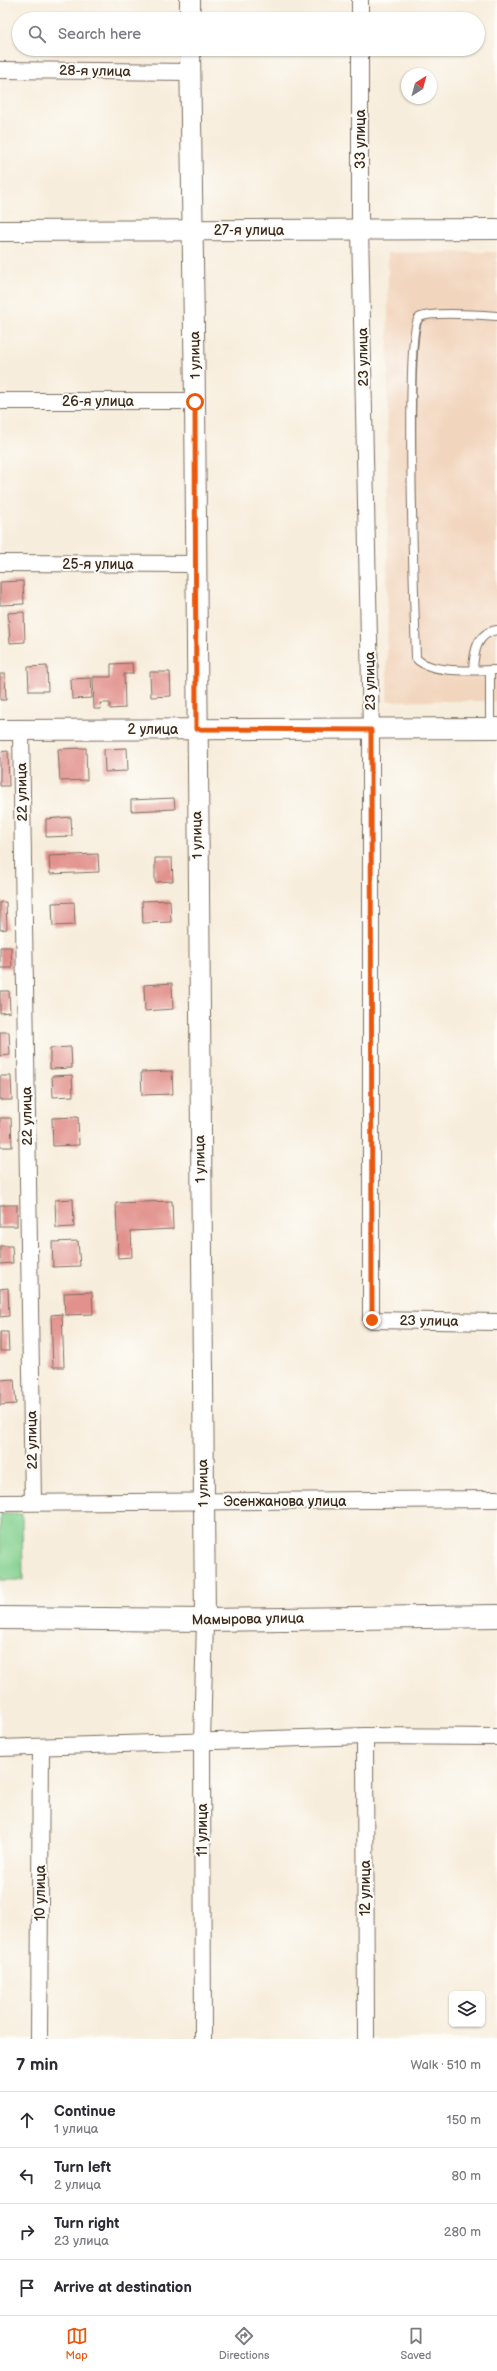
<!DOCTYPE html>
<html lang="en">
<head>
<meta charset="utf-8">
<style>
	body { margin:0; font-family:"Balsamiq Sans",sans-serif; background:#f7f7f7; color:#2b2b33 }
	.controls { position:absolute; right:12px; bottom:12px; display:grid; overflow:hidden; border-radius:6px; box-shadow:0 1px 3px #0004 }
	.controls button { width:36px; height:36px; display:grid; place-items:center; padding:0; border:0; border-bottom:1px solid #e1e1e2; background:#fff; color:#2b2b33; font:20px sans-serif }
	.compass { position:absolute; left:401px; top:68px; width:36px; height:36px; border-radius:50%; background:#fff; box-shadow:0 1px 3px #0004; rotate:36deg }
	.stop { position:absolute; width:12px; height:12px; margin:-9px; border:3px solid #ea580c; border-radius:50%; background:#fff }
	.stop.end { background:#ea580c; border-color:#fff; box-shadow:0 1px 4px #0008 }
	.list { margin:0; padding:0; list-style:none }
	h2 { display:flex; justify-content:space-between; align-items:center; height:52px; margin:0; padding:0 16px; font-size:17px }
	h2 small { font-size:13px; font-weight:400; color:#7c7c81 }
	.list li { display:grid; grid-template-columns:26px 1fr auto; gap:12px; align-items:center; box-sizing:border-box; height:56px; padding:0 16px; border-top:1px solid #e1e1e2 }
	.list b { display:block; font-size:15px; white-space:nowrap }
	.list p { margin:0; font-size:13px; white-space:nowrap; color:#7c7c81 }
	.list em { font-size:13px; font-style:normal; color:#7c7c81 }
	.icon { flex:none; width:22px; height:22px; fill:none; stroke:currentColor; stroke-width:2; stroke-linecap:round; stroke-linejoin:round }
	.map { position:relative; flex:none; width:497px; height:2039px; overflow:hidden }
	.search { position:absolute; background:#fff; box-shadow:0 1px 3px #0004; left:12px; right:12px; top:12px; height:44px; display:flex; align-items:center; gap:10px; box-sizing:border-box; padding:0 14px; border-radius:22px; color:#7c7c81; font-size:15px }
	.sheet { height:276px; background:#fff }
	nav { display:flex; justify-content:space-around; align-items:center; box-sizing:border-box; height:56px; border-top:1px solid #e1e1e2; background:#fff; font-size:11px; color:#7c7c81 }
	nav a { display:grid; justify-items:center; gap:2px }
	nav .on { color:#ea580c }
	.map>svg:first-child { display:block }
	.built { fill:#f2d5bd }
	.green { fill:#84d08f; stroke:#607d56 }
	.building { fill:#e2928d }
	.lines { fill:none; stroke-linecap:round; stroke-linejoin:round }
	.service-casing { stroke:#7d6e60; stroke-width:10 }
	.minor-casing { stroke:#7d6e60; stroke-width:18 }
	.tertiary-casing { stroke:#7d6e60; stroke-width:22 }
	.trunk-casing { stroke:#7d6e60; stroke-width:24 }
	.service { stroke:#fff; stroke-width:8 }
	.minor { stroke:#fff; stroke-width:16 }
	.tertiary { stroke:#fff; stroke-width:20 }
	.trunk { stroke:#fff; stroke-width:22 }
	.route { stroke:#ea580c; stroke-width:5 }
	.labels { text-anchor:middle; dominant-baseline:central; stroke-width:4; stroke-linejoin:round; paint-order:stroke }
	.street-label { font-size:14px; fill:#3b2a1e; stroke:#fdfcf7 }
</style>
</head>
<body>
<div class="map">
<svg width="497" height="2039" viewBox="0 0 497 2039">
	<rect width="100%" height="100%" fill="#fdfcf7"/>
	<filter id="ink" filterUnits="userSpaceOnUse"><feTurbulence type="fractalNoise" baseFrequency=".025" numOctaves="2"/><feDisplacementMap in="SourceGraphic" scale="8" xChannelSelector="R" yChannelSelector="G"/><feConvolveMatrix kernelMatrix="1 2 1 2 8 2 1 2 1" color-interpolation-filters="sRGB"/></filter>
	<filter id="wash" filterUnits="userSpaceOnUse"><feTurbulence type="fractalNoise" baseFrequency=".012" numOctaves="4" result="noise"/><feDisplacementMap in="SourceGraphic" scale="16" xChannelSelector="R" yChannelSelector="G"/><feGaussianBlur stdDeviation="0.9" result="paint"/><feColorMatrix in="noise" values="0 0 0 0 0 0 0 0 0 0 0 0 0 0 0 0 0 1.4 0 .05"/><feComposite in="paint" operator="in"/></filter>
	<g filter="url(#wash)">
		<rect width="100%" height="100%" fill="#f7eddc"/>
		<!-- built -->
		<polygon class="built" points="497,252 497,701 387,701 388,253"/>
		<!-- green -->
		<polygon class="green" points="0,1514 22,1514 23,1580 0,1580"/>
		<g id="blocks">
			<!-- building -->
			<g class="building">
				<polygon points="23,581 24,604 0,605 0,582"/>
				<polygon points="24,612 25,642 10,643 8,613"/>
				<polygon points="132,663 133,674 124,674 125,708 110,709 110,703 100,703 101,709 94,709 93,677 111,677 111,664"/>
				<polygon points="47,666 48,691 29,691 28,667"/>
				<polygon points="150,672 170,672 171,696 151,697"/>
				<polygon points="0,674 5,674 6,700 0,700"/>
				<polygon points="91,678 92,698 72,699 71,679"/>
				<polygon points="86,748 87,780 60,781 58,749"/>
				<polygon points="127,748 128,771 105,772 104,749"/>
				<polygon points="8,751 9,786 0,786 0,752"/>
				<polygon points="174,798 175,809 131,811 131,800"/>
				<polygon points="71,817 72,836 46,837 46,819"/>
				<polygon points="98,854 99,872 50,874 49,856"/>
				<polygon points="155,858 172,858 173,881 155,882"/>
				<polygon points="170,900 171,922 143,923 142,901"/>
				<polygon points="0,902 6,902 7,929 0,930"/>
				<polygon points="74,902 75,925 53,926 52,903"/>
				<polygon points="0,947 11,947 12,968 0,968"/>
				<polygon points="172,983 173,1009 145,1011 144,985"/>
				<polygon points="0,991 9,991 10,1012 0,1013"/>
				<polygon points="0,1032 9,1032 10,1055 0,1056"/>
				<polygon points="71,1047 72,1068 50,1069 50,1048"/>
				<polygon points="172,1071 173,1094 142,1095 141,1072"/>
				<polygon points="72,1075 73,1096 53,1097 52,1076"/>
				<polygon points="0,1076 11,1076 12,1100 0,1100"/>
				<polygon points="78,1117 79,1145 53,1146 52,1118"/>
				<polygon points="0,1118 11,1118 12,1147 0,1147"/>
				<polygon points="73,1199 74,1227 56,1228 55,1200"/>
				<polygon points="172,1201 173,1229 131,1231 132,1257 118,1258 116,1203"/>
				<rect x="0" y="1205" width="17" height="21"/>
				<polygon points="78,1241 80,1266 53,1267 52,1242"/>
				<polygon points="0,1246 12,1246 13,1263 0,1264"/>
				<polygon points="8,1288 9,1316 0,1317 0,1289"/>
				<polygon points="92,1292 93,1314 65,1315 64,1293"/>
				<polygon points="62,1314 64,1367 53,1367 51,1315"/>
				<polygon points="0,1332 8,1332 9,1351 0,1351"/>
				<polygon points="14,1379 16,1404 0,1405 0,1380"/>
			</g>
		</g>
	</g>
	<g filter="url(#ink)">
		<use href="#blocks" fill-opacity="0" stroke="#7d6e60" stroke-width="1"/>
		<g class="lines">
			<defs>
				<g id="service">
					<path d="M497,316C483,315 428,311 419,318C404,329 415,621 416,658C429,674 476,670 497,670"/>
					<path d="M473,670C474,653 476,633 497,630"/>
					<polyline points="490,727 490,670"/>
				</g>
				<g id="minor">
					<polyline points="360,19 360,0"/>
					<polyline points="360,49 360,229 371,730 371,1320 497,1322"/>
					<polyline points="0,70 190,72"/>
					<polyline points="0,401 195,401"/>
					<polyline points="0,563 196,564"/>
					<polyline points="21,730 33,1502"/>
					<polyline points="0,1503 497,1499"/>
					<polyline points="365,1736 366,2039"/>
					<polyline points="0,1748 365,1736 497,1737"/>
					<polyline points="39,2039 41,1747"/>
					<polyline points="203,2039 202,1743 205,1620"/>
				</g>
				<g id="tertiary">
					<polyline points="190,0 190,19"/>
					<polyline points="190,49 195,401 205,1620"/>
					<polyline points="0,231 497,229"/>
					<polyline points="0,730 497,728"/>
				</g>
				<polyline id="trunk" points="0,1618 205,1620 497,1616"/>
			</defs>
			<!-- service casing -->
			<use href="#service" class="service-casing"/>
			<!-- minor casing -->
			<use href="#minor" class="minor-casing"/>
			<!-- tertiary casing -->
			<use href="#tertiary" class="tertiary-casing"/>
			<!-- trunk casing -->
			<use href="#trunk" class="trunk-casing"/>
			<!-- service -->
			<use href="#service" class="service"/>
			<!-- minor -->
			<use href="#minor" class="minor"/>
			<!-- tertiary -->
			<use href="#tertiary" class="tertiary"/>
			<!-- trunk -->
			<use href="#trunk" class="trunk"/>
		</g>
	</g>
	<g class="lines" filter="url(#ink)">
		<!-- route -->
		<polyline class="route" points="195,402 196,729 371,730 372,1320"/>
	</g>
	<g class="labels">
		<!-- street labels -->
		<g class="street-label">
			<text transform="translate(95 71) rotate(1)">28-я улица</text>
			<text transform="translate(360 139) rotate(-90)">33 улица</text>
			<text x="249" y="230">27-я улица</text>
			<text transform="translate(195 355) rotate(-91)">1 улица</text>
			<text transform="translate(363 357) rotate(-91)">23 улица</text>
			<text x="98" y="401">26-я улица</text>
			<text x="98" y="564">25-я улица</text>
			<text transform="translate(370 681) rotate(-91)">23 улица</text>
			<text x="153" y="729">2 улица</text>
			<text transform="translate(22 792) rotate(-91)">22 улица</text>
			<text transform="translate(197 835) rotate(-91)">1 улица</text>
			<text transform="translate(27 1116) rotate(-91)">22 улица</text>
			<text transform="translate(200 1159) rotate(-91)">1 улица</text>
			<text transform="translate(429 1321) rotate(1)">23 улица</text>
			<text transform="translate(32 1440) rotate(-91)">22 улица</text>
			<text transform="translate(203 1483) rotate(-91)">1 улица</text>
			<text x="285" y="1501">Эсенжанова улица</text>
			<text transform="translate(248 1619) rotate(-1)">Мамырова улица</text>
			<text transform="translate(202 1830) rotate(-90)">11 улица</text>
			<text transform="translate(365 1888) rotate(-90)">12 улица</text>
			<text transform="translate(40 1893) rotate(-90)">10 улица</text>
		</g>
	</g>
</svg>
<div class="controls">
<button><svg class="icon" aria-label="layers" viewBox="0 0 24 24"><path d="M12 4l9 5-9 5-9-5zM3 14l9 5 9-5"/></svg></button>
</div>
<svg class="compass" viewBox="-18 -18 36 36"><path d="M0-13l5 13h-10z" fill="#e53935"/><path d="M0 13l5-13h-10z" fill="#7c7c81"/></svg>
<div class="stop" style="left:195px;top:402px"></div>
<div class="stop end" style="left:372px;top:1320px"></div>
<div class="search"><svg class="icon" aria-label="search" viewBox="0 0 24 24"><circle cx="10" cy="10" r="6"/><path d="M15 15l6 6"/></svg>Search here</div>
</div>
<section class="sheet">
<h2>7 min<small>Walk · 510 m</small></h2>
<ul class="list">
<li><svg class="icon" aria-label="ahead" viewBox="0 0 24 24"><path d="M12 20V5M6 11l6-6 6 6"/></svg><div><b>Continue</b><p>1 улица</p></div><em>150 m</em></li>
<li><svg class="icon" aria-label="left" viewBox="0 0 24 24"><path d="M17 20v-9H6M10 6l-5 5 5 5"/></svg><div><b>Turn left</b><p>2 улица</p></div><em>80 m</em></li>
<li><svg class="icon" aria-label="right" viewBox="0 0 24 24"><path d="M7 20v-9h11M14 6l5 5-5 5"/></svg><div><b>Turn right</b><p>23 улица</p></div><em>280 m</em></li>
<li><svg class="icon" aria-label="arrive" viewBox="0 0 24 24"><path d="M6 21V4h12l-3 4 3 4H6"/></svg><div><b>Arrive at destination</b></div></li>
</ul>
</section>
<nav>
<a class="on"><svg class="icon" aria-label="map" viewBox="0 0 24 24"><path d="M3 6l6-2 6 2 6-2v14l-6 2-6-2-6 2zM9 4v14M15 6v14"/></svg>Map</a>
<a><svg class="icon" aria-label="directions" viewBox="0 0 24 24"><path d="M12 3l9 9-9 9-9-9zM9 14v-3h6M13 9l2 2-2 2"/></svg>Directions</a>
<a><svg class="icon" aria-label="saved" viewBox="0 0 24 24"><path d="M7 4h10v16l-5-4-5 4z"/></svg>Saved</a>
</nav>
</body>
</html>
